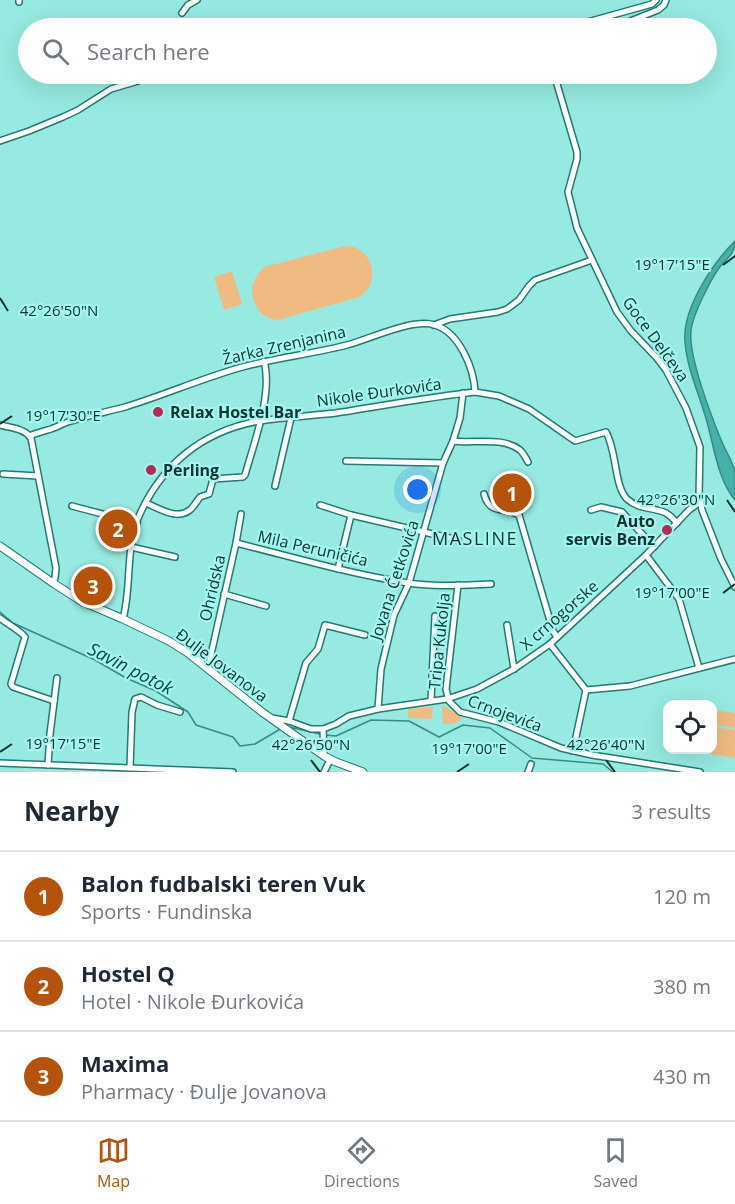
<!DOCTYPE html>
<html lang="en">
<head>
<meta charset="utf-8">
<style>
	body { margin:0; font-family:"Open Sans",sans-serif; background:#f6f6f7; color:#1f2937 }
	.controls { position:absolute; right:18px; bottom:18px; display:grid; overflow:hidden; border-radius:12px; box-shadow:0 6px 24px #0002 }
	.controls button { width:54px; height:54px; display:grid; place-items:center; padding:0; border:0; border-bottom:2px solid #e0e1e3; background:#fff; color:#1f2937; font:30px sans-serif }
	.you { position:absolute; left:418px; top:490px; width:21px; height:21px; margin:-15px; border:4px solid #fff; border-radius:50%; background:#1a73e8; box-shadow:0 0 0 9px #1a73e833 }
	.badge { display:grid; place-items:center; width:39px; height:39px; border-radius:50%; background:#b45309; color:#fff; font-size:20px; font-weight:700 }
	.pin { position:absolute; translate:-50% -50%; border:3px solid #fff; box-shadow:0 2px 6px #0006 }
	.list { margin:0; padding:0; list-style:none }
	h2 { display:flex; justify-content:space-between; align-items:center; height:78px; margin:0; padding:0 24px; font-size:26px }
	h2 small { font-size:20px; font-weight:400; color:#747a83 }
	.list li { display:grid; grid-template-columns:39px 1fr auto; gap:18px; align-items:center; box-sizing:border-box; height:90px; padding:0 24px; border-top:2px solid #e0e1e3 }
	.list b { display:block; font-size:22px; white-space:nowrap }
	.list p { margin:0; font-size:20px; white-space:nowrap; color:#747a83 }
	.list em { font-size:20px; font-style:normal; color:#747a83 }
	.icon { flex:none; width:33px; height:33px; fill:none; stroke:currentColor; stroke-width:2; stroke-linecap:round; stroke-linejoin:round }
	.map { position:relative; flex:none; width:735px; height:772px; overflow:hidden }
	.search { position:absolute; background:#fff; box-shadow:0 6px 24px #0002; left:18px; right:18px; top:18px; height:66px; display:flex; align-items:center; gap:15px; box-sizing:border-box; padding:0 21px; border-radius:33px; color:#747a83; font-size:22px }
	.sheet { height:348px; background:#fff }
	nav { display:flex; justify-content:space-around; align-items:center; box-sizing:border-box; height:84px; border-top:2px solid #e0e1e3; background:#fff; font-size:16px; color:#747a83 }
	nav a { display:grid; justify-items:center; gap:3px }
	nav .on { color:#b45309 }
	.map>svg:first-child { display:block }
	.green { fill:#f0bb83 }
	.water { fill:#46b1a9; stroke:#368b85; stroke-width:1.5 }
	.lines { fill:none; stroke-linecap:round; stroke-linejoin:round }
	.stream { stroke:#368b85; stroke-width:1.5 }
	.street-casing { stroke:#217b74; stroke-width:8 }
	.secondary-casing { stroke:#217b74; stroke-width:9 }
	.street { stroke:#fff; stroke-width:5 }
	.secondary { stroke:#fff; stroke-width:7 }
	.ticks { fill:none; stroke:#0f3330; stroke-width:2 }
	.poi-dot { fill:#b82957; stroke:#a3f7ee; stroke-width:2 }
	.labels { text-anchor:middle; dominant-baseline:central; stroke-width:4.5; stroke-linejoin:round; paint-order:stroke }
	.street-label { font-size:16px; fill:#0f3330; stroke:#a3f7ee }
	.poi-label { font-size:16px; font-weight:bold; fill:#0f3330; stroke:#a3f7ee; text-anchor:start }
	.neighbourhood-label { font-size:18px; letter-spacing:1.5px; fill:#0f3330; stroke:#a3f7ee }
	.water-label { font-size:18px; font-style:italic; fill:#054844; stroke:#a3f7ee }
	.ticks-label { font-size:15px; text-anchor:middle; fill:#0f3330; stroke:#a3f7ee; stroke-width:4.5; stroke-linejoin:round; paint-order:stroke }
</style>
</head>
<body>
<div class="map">
<svg width="735" height="772" viewBox="0 0 735 772">
	<rect width="100%" height="100%" fill="#96eae1"/>
	<!-- green -->
	<g class="green">
		<path d="M345,246C365,245 378,267 370,285C368,289 364,293 360,297L277,320C274,319 270,319 267,317C263,316 259,311 257,307C248,292 252,279 264,267Z"/>
		<polygon points="232,271 242,304 224,310 214,277"/>
		<polygon points="525,479 530,495 499,506 493,490"/>
		<path d="M442,705L463,717C458,723 449,726 443,723Z"/>
		<polygon points="433,707 432,719 408,718 408,709"/>
		<polygon points="716,710 735,713 735,728 714,725"/>
		<polygon points="714,727 735,730 735,744 732,744 735,745 735,758 710,754 710,750 712,750"/>
	</g>
	<!-- water -->
	<path class="water" d="M735,241C735,254 727,258 719,268C710,281 692,316 691,331C688,356 712,418 722,442C726,452 733,462 735,472C735,480 735,491 735,500C718,480 714,447 707,422C700,396 687,369 685,342C682,309 712,264 735,241Z"/>
	<g class="lines">
		<!-- stream -->
		<g class="stream">
			<polyline points="0,612 13,623 95,660 126,678 156,691 188,712 196,725 233,737 240,746 255,744 282,728"/>
			<polyline points="289,727 320,734"/>
			<polyline points="325,735 336,736 371,720 409,721 439,737 463,725 490,728 532,758 603,764 613,772"/>
		</g>
		<defs>
			<g id="street">
				<polyline points="19,0 19,2"/>
				<polyline points="182,13 188,5 197,0"/>
				<polyline points="566,28 652,4 656,0"/>
				<polyline points="613,28 658,10 664,5 666,0"/>
				<polyline points="554,74 577,152 577,159 568,192 577,228 617,312 631,331 656,357 666,370 686,408 700,447 699,496 702,510 721,559 735,587"/>
				<polyline points="0,141 29,131 63,117 78,110 111,89 138,81 154,74"/>
				<polyline points="434,325 450,319 498,312 507,309 519,300 529,286 535,280 592,260"/>
				<path d="M0,425C11,428 24,428 31,438L56,568L55,578L53,583"/>
				<path d="M29,436C36,433 44,431 51,429C57,427 62,424 68,422C86,416 106,412 125,407C161,396 196,381 232,370C270,358 309,355 347,345C370,339 412,318 435,325C460,333 474,369 475,392"/>
				<path d="M453,441C473,444 502,436 520,450C523,453 526,458 528,462"/>
				<polyline points="346,461 443,463"/>
				<polyline points="3,474 38,476"/>
				<polyline points="275,486 291,418"/>
				<path d="M484,494C490,516 504,506 519,515L553,631L557,637"/>
				<path d="M146,503C160,509 178,521 191,509C195,505 197,501 200,497L209,494L213,479L243,477L245,475C254,443 273,393 264,361"/>
				<polyline points="320,505 351,515 458,540"/>
				<polyline points="72,506 137,523"/>
				<polyline points="591,510 601,507 622,512 654,547"/>
				<path d="M236,543C293,557 350,574 408,583C435,587 464,585 491,584"/>
				<polyline points="131,547 175,557"/>
				<polyline points="646,555 679,599 699,668"/>
				<polyline points="338,569 351,515"/>
				<polyline points="458,585 446,689 449,701 460,712 499,722 561,748 592,755 700,772"/>
				<polyline points="224,594 266,606"/>
				<path d="M0,618C7,624 21,631 25,637L11,684L13,687L54,701"/>
				<path d="M123,619C132,585 125,548 139,516C162,464 203,431 259,421C284,417 310,416 336,413C382,406 429,397 475,392L499,396L529,409L575,441L606,432C617,451 614,486 627,499C639,510 654,507 666,513C671,516 674,519 677,523"/>
				<polyline points="507,625 514,669"/>
				<polyline points="550,644 586,690 573,751"/>
				<polyline points="208,668 236,543 241,514"/>
				<polyline points="586,690 630,686 735,659"/>
				<polyline points="431,700 435,616"/>
				<polyline points="378,709 381,669 394,615 409,583 443,463 453,441 460,418 463,393"/>
				<polyline points="272,718 289,721 311,729 323,729 336,724 349,716 378,709 447,699 477,689 514,669 550,644 646,555 689,510 700,502"/>
				<polyline points="289,721 306,663 318,649 325,625 365,635"/>
				<polyline points="323,729 324,756"/>
				<polyline points="0,763 233,772"/>
				<polyline points="48,765 50,734 57,678"/>
				<polyline points="130,768 132,712 135,699 141,697 157,705 180,712"/>
				<polyline points="324,772 330,760"/>
				<polyline points="528,772 531,764"/>
			</g>
			<polyline id="secondary" points="0,546 53,583 81,601 123,619 169,641 188,653 262,712 324,756 336,762 363,772"/>
		</defs>
		<!-- street casing -->
		<use href="#street" class="street-casing"/>
		<!-- secondary casing -->
		<use href="#secondary" class="secondary-casing"/>
		<!-- street -->
		<use href="#street" class="street"/>
		<!-- secondary -->
		<use href="#secondary" class="secondary"/>
	</g>
	<!-- ticks -->
	<path class="ticks" d="M723,265L735,256M0,298L8,311M0,424L12,416M727,500L735,512M723,593L735,584M0,752L12,744M311,760L320,772M606,760L615,772M457,772L469,764"/>
	<!-- markers -->
	<g class="poi-dot">
		<circle cx="158" cy="412" r="6"/>
		<circle cx="151" cy="470" r="6"/>
		<circle cx="667" cy="530" r="6"/>
	</g>
	<g class="labels">
		<!-- street labels -->
		<g class="street-label">
			<text transform="translate(656 339) rotate(54)">Goce Delčeva</text>
			<text transform="translate(284 345) rotate(-13)">Žarka Zrenjanina</text>
			<text transform="translate(379 392) rotate(-8)">Nikole Đurkovića</text>
			<text transform="translate(313 548) rotate(13)">Mila Peruničića</text>
			<text transform="translate(394 580) rotate(-72)">Jovana Ćetkovića</text>
			<text transform="translate(212 588) rotate(-77)">Ohridska</text>
			<text transform="translate(559 615) rotate(-41)">X crnogorske</text>
			<text transform="translate(439 641) rotate(-84)">Tripa Kukolja</text>
			<text transform="translate(222 665) rotate(37)">Đulje Jovanova</text>
			<text transform="translate(505 713) rotate(20)">Crnojevića</text>
		</g>
		<!-- poi labels -->
		<g class="poi-label">
			<text x="170" y="412">Relax Hostel Bar</text>
			<text x="163" y="470">Perling</text>
			<text x="655" y="521" text-anchor="end">Auto<tspan x="655" dy="18">servis Benz</tspan></text>
		</g>
		<!-- neighbourhood labels -->
		<g class="neighbourhood-label">
			<text x="475" y="538">MASLINE</text>
		</g>
		<!-- water labels -->
		<g class="water-label">
			<text transform="translate(131 668) rotate(27)">Savin potok</text>
		</g>
	</g>
	<g class="ticks-label">
		<text x="672" y="270">19°17'15"E</text>
		<text x="59" y="316">42°26'50"N</text>
		<text x="63" y="421">19°17'30"E</text>
		<text x="676" y="505">42°26'30"N</text>
		<text x="672" y="598">19°17'00"E</text>
		<text x="63" y="749">19°17'15"E</text>
		<text x="311" y="750">42°26'50"N</text>
		<text x="606" y="750">42°26'40"N</text>
		<text x="469" y="754">19°17'00"E</text>
	</g>
</svg>
<div class="controls">
<button><svg class="icon" aria-label="locate" viewBox="0 0 24 24"><circle cx="12" cy="12" r="6"/><path d="M12 2v4M12 18v4M2 12h4M18 12h4"/></svg></button>
</div>
<div class="you"></div>
<div class="pin badge" style="left:512px;top:493px">1</div>
<div class="pin badge" style="left:118px;top:529px">2</div>
<div class="pin badge" style="left:93px;top:586px">3</div>
<div class="search"><svg class="icon" aria-label="search" viewBox="0 0 24 24"><circle cx="10" cy="10" r="6"/><path d="M15 15l6 6"/></svg>Search here</div>
</div>
<section class="sheet">
<h2>Nearby<small>3 results</small></h2>
<ul class="list">
<li><span class="badge">1</span><div><b>Balon fudbalski teren Vuk</b><p>Sports · Fundinska</p></div><em>120 m</em></li>
<li><span class="badge">2</span><div><b>Hostel Q</b><p>Hotel · Nikole Đurkovića</p></div><em>380 m</em></li>
<li><span class="badge">3</span><div><b>Maxima</b><p>Pharmacy · Đulje Jovanova</p></div><em>430 m</em></li>
</ul>
</section>
<nav>
<a class="on"><svg class="icon" aria-label="map" viewBox="0 0 24 24"><path d="M3 6l6-2 6 2 6-2v14l-6 2-6-2-6 2zM9 4v14M15 6v14"/></svg>Map</a>
<a><svg class="icon" aria-label="directions" viewBox="0 0 24 24"><path d="M12 3l9 9-9 9-9-9zM9 14v-3h6M13 9l2 2-2 2"/></svg>Directions</a>
<a><svg class="icon" aria-label="saved" viewBox="0 0 24 24"><path d="M7 4h10v16l-5-4-5 4z"/></svg>Saved</a>
</nav>
</body>
</html>
